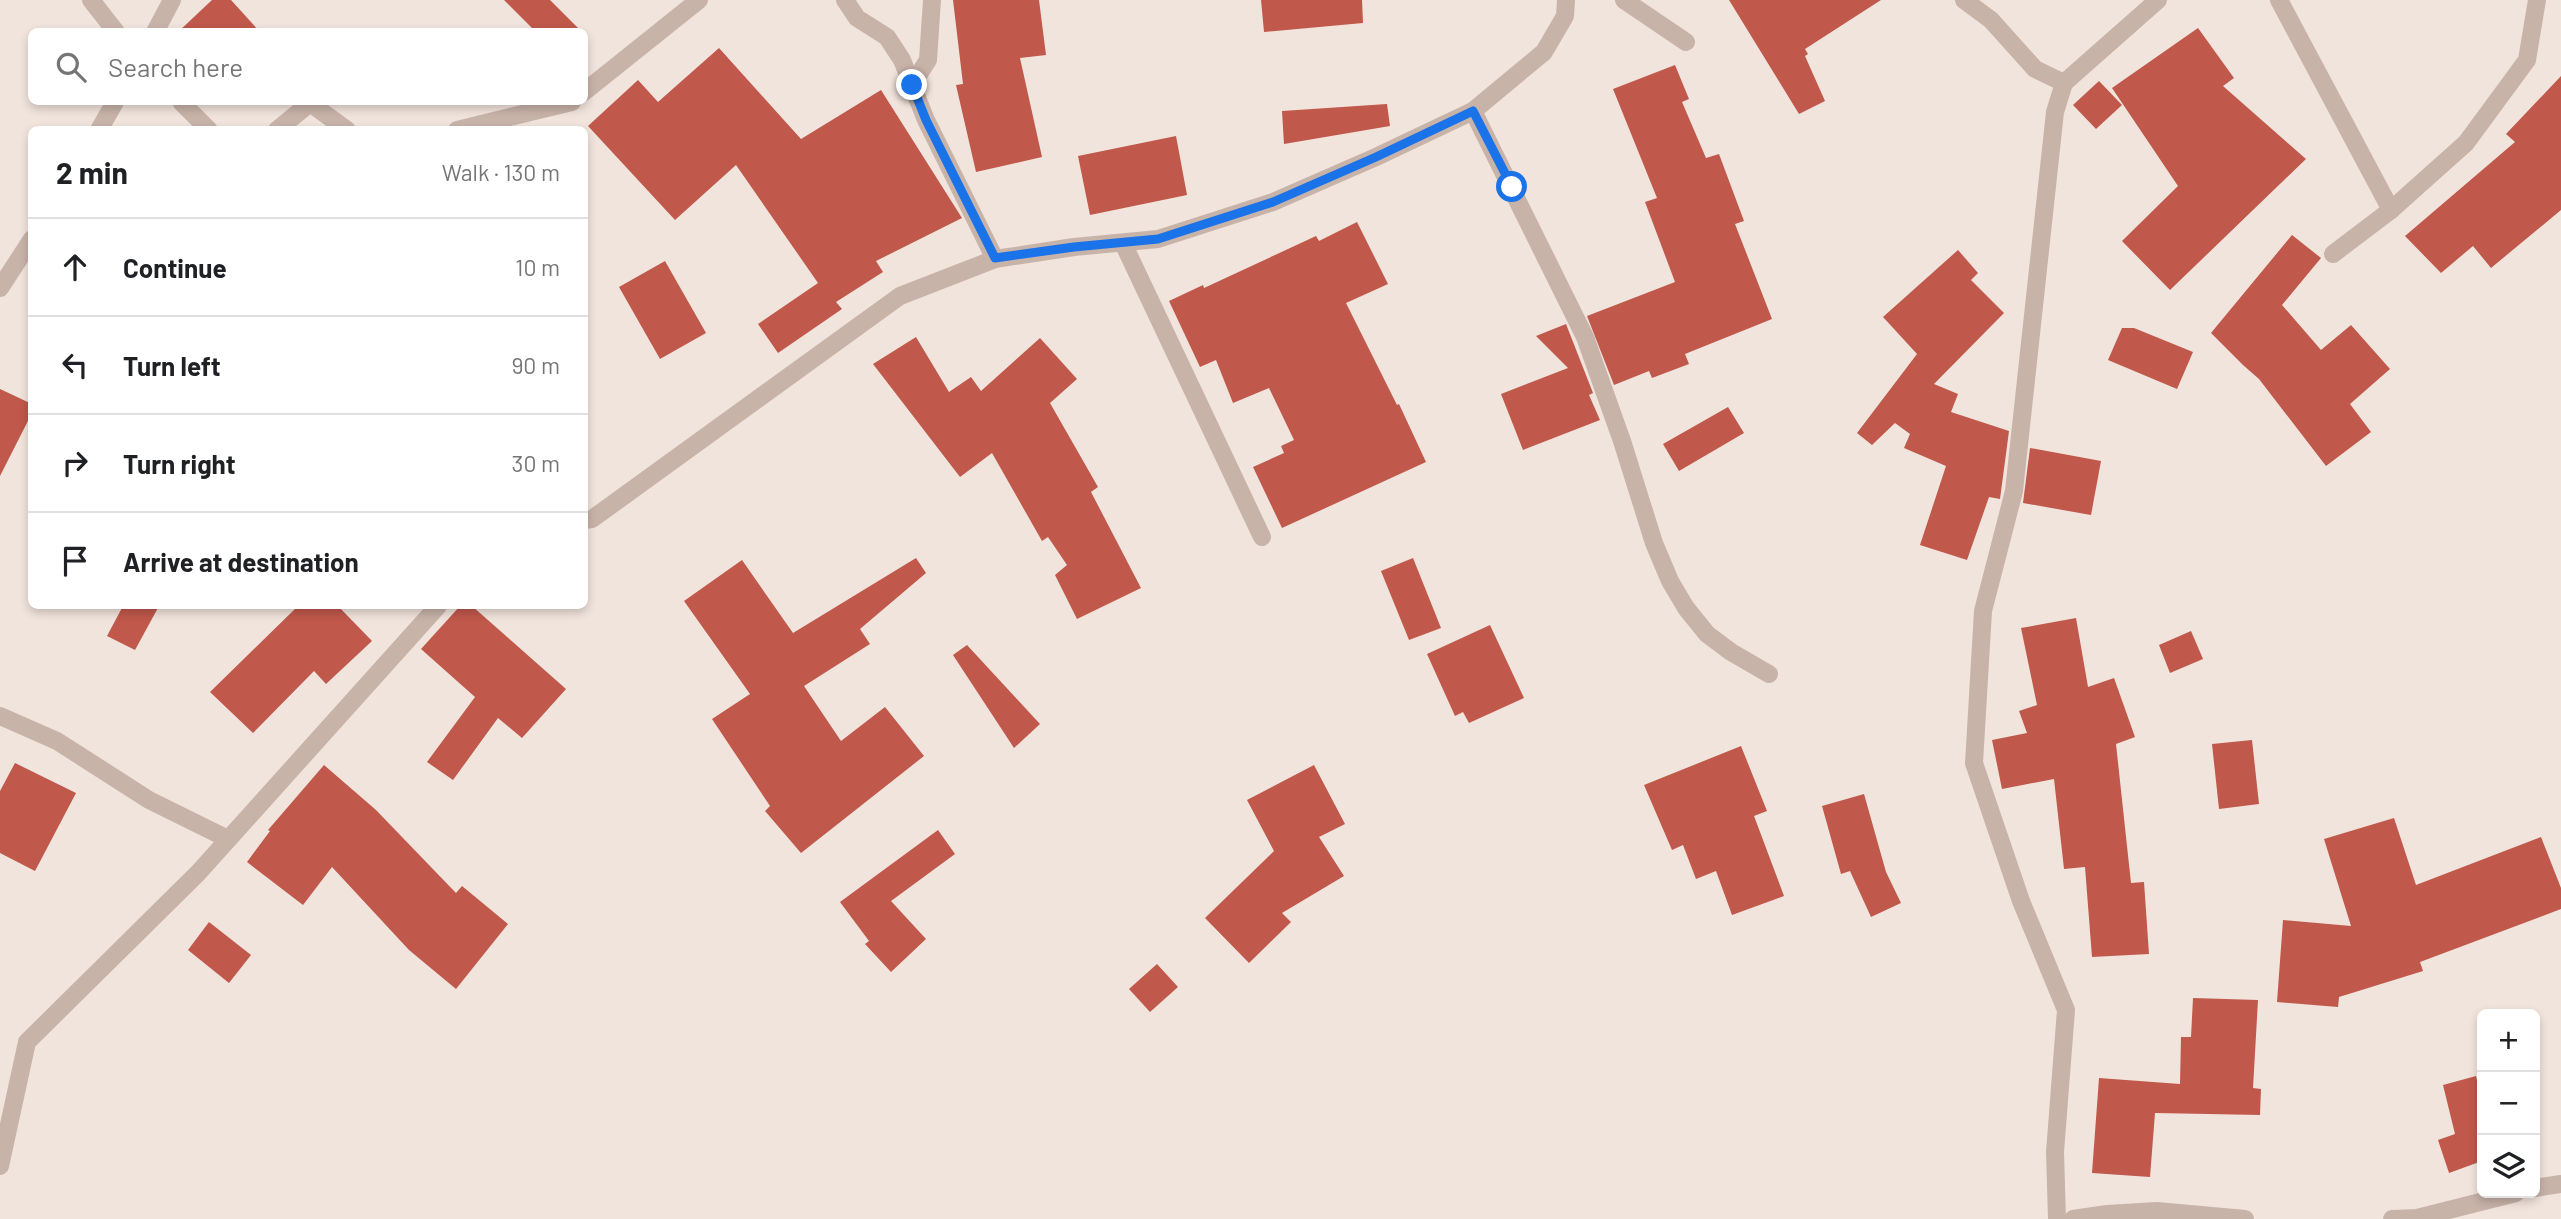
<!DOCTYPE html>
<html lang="en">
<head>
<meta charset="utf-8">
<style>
	body { margin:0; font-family:Barlow,sans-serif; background:#f6f6f6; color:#202124 }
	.controls { position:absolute; right:21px; bottom:21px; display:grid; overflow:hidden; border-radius:10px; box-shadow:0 4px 10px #0003 }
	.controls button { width:63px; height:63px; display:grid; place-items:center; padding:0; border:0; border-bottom:2px solid #e0e0e0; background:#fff; color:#202124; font:35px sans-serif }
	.stop { position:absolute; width:21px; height:21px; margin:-16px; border:5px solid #1a73e8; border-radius:50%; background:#fff }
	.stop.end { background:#1a73e8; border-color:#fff; box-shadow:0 2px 7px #0008 }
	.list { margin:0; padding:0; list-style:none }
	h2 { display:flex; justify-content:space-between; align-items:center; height:91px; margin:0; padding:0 28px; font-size:30px }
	h2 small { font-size:23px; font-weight:400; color:#757577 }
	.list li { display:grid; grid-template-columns:46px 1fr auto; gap:21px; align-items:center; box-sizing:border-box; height:98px; padding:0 28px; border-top:2px solid #e0e0e0 }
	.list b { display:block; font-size:26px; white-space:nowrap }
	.list em { font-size:23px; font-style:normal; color:#757577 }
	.icon { flex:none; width:38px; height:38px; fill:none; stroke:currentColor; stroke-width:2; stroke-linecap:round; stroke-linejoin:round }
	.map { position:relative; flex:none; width:2561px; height:1219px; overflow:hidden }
	.search { position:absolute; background:#fff; box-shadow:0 4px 10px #0003; left:28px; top:28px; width:560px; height:77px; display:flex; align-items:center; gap:18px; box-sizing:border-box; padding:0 24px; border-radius:10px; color:#757577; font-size:26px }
	.panel { position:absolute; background:#fff; box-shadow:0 4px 10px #0003; left:28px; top:126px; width:560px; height:483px; border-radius:10px }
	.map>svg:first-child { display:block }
	.building { fill:#c0584b }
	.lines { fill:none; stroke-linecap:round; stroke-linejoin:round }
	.minor { stroke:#c8b3a9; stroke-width:18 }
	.route { stroke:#1a73e8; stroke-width:9 }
</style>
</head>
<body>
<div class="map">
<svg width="2561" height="1219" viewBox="0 0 2561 1219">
	<rect width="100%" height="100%" fill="#f1e4dc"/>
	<!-- building -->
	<g class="building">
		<polygon points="212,0 231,0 260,32 178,32"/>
		<polygon points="504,0 550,0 582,32 536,32"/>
		<polygon points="953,0 1039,0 1046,55 1020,58 1042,157 976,172 956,85 963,84"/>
		<polygon points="1261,0 1362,0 1363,23 1264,32"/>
		<polygon points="1729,0 1881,0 1805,49 1808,54 1805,56 1825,101 1799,114"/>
		<polygon points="2198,28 2234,78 2223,86 2306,159 2170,290 2122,241 2178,186 2112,88"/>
		<polygon points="719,48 801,139 881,90 962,218 876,261 883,272 836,302 842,309 778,353 758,324 818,283 736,165 675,220 588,126 638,80 658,102"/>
		<polygon points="1675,65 1689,99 1682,102 1706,158 1719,154 1744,221 1735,224 1772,319 1685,354 1689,364 1652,378 1649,371 1614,385 1587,316 1675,282 1645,202 1657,198 1613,89"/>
		<polygon points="2561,76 2561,210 2491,268 2473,246 2441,273 2405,236 2515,142 2506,134"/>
		<polygon points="2099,81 2122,105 2096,129 2073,105"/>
		<polygon points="1387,104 1390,126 1284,144 1282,111"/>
		<polygon points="1176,136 1187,195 1090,215 1078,156"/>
		<polygon points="1357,222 1388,284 1346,303 1397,405 1399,404 1426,462 1282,528 1253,467 1284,453 1281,446 1294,440 1269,388 1233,403 1216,360 1200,367 1169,301 1203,285 1204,288 1316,236 1319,241"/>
		<polygon points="2292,235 2321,258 2282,305 2321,350 2351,325 2390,369 2350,404 2371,432 2326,466 2259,379 2243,365 2211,333"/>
		<polygon points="1958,250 1978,273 1971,280 2004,313 1934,384 1958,394 1951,412 2009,431 2000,499 1989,497 1967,560 1920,545 1946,466 1904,448 1910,434 1895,423 1872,445 1857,433 1917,354 1883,317"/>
		<polygon points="665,261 706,333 660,359 619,287"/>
		<polygon points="1566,324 1593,393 1589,395 1600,420 1523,450 1501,394 1568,368 1536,336"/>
		<polygon points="2122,328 2134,328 2193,352 2177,389 2108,360"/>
		<polygon points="916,337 949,392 971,377 981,391 1040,338 1077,379 1050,403 1098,487 1091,492 1141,588 1077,619 1055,575 1067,565 1048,537 1042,541 992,453 960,477 873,364"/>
		<polygon points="0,389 32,404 32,413 0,476"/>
		<polygon points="1728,407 1744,433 1679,471 1663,444"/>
		<polygon points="2030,448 2101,461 2091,515 2023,503"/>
		<polygon points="916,558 926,573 860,629 870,644 804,686 841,741 885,707 924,756 801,853 765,811 770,806 712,719 750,694 684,601 742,560 793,633"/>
		<polygon points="1413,558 1441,628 1409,640 1381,571"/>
		<polygon points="123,606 159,606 135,650 107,636"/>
		<polygon points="298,606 338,606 372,641 326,684 314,671 253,733 210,692"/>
		<polygon points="460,606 472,606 566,689 522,738 498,718 453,780 427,762 475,697 421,649"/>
		<polygon points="2076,618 2088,687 2114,678 2135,737 2116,744 2131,883 2144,882 2149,954 2092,957 2085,867 2064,869 2054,779 2002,789 1992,740 2027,733 2019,711 2037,705 2021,628"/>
		<polygon points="1490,625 1524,698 1469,723 1463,712 1455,716 1427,654"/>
		<polygon points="2191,631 2203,659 2170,673 2159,645"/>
		<polygon points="967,645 1040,724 1014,748 953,655"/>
		<polygon points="2252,740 2259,804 2219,809 2212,744"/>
		<polygon points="1741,746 1767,811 1754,816 1784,896 1732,915 1716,871 1696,879 1683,845 1672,850 1644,785"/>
		<polygon points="15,763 76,793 35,871 0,853 0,791"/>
		<polygon points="324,765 376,810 456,893 462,886 508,924 456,989 409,950 332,867 303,905 247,862 270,831 268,830"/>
		<polygon points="1314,765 1345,824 1319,837 1344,876 1282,913 1291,922 1249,963 1205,918 1274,851 1247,800"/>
		<polygon points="1864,794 1886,872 1901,903 1871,917 1850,871 1841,874 1822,806"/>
		<polygon points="2394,818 2416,885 2541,837 2561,888 2561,909 2420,962 2423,971 2339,997 2338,1007 2277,1002 2283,920 2351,926 2324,839"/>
		<polygon points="938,830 955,854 891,901 926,939 891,972 865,944 869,941 840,902"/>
		<polygon points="209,922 251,955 229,983 188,950"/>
		<polygon points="1157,964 1178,987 1150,1012 1129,989"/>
		<polygon points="2193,998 2258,1000 2253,1088 2261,1089 2260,1115 2155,1113 2150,1177 2092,1173 2099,1078 2180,1084 2181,1037 2191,1037"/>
		<polygon points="2476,1076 2482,1102 2482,1161 2449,1173 2438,1140 2455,1134 2443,1085"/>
	</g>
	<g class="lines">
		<!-- minor -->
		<g class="minor">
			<polyline points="91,0 116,32"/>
			<polyline points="845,0 857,18 887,37 902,60 926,120 995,259"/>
			<polyline points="1624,0 1686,42"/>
			<polyline points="1964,0 1991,20 2035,69 2064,83"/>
			<polyline points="2279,0 2391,210"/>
			<polyline points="155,32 172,0"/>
			<polyline points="912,85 928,60 932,0"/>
			<polyline points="584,92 699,0"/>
			<polyline points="181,102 209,130"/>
			<polyline points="1473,111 1585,337 1622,441 1654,543 1670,581 1686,608 1707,634 1731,652 1769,674"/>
			<polyline points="99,130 115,102"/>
			<polyline points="277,130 310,103 347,130"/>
			<polyline points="457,130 572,102"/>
			<polyline points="1123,243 1262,537"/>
			<polyline points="2333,254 2391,210 2466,143 2527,60 2537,0"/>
			<polyline points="0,288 32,239"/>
			<polyline points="584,520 592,519 900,296 995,259 1074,247 1158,239 1273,202 1376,157 1473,111 1544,52 1565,16 1566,0"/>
			<polyline points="0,716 57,741 149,800 228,839"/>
			<polyline points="0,1166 27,1042 198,873 438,606"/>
			<polyline points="2535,1188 2561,1184"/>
			<polyline points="2057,1219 2055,1152 2066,1010 2021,901 1974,763 1983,611 2014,491 2055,112 2064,83 2158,0"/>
			<polyline points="2073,1219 2107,1214 2157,1211 2245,1219"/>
			<polyline points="2392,1219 2417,1218 2516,1193"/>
		</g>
	</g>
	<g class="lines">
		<!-- route -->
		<polyline class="route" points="912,85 926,120 995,258 1074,247 1158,239 1273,202 1376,157 1473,111 1512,187"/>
	</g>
</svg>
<div class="controls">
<button>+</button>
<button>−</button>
<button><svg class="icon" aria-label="layers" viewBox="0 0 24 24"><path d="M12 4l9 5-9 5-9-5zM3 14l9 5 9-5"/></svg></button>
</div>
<div class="stop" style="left:1512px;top:187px"></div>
<div class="stop end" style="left:912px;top:85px"></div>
<div class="search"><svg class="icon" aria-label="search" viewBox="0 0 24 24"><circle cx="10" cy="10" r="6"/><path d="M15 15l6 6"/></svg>Search here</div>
<section class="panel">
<h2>2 min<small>Walk · 130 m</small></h2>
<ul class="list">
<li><svg class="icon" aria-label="ahead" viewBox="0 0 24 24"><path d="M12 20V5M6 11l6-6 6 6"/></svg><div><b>Continue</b></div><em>10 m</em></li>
<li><svg class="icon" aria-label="left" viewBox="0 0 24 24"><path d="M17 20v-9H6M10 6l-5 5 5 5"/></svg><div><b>Turn left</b></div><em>90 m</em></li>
<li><svg class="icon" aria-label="right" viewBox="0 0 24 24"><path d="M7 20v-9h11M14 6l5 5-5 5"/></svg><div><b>Turn right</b></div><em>30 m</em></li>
<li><svg class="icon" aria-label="arrive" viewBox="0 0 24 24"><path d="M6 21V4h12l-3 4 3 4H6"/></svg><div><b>Arrive at destination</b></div></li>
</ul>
</section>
</div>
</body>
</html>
